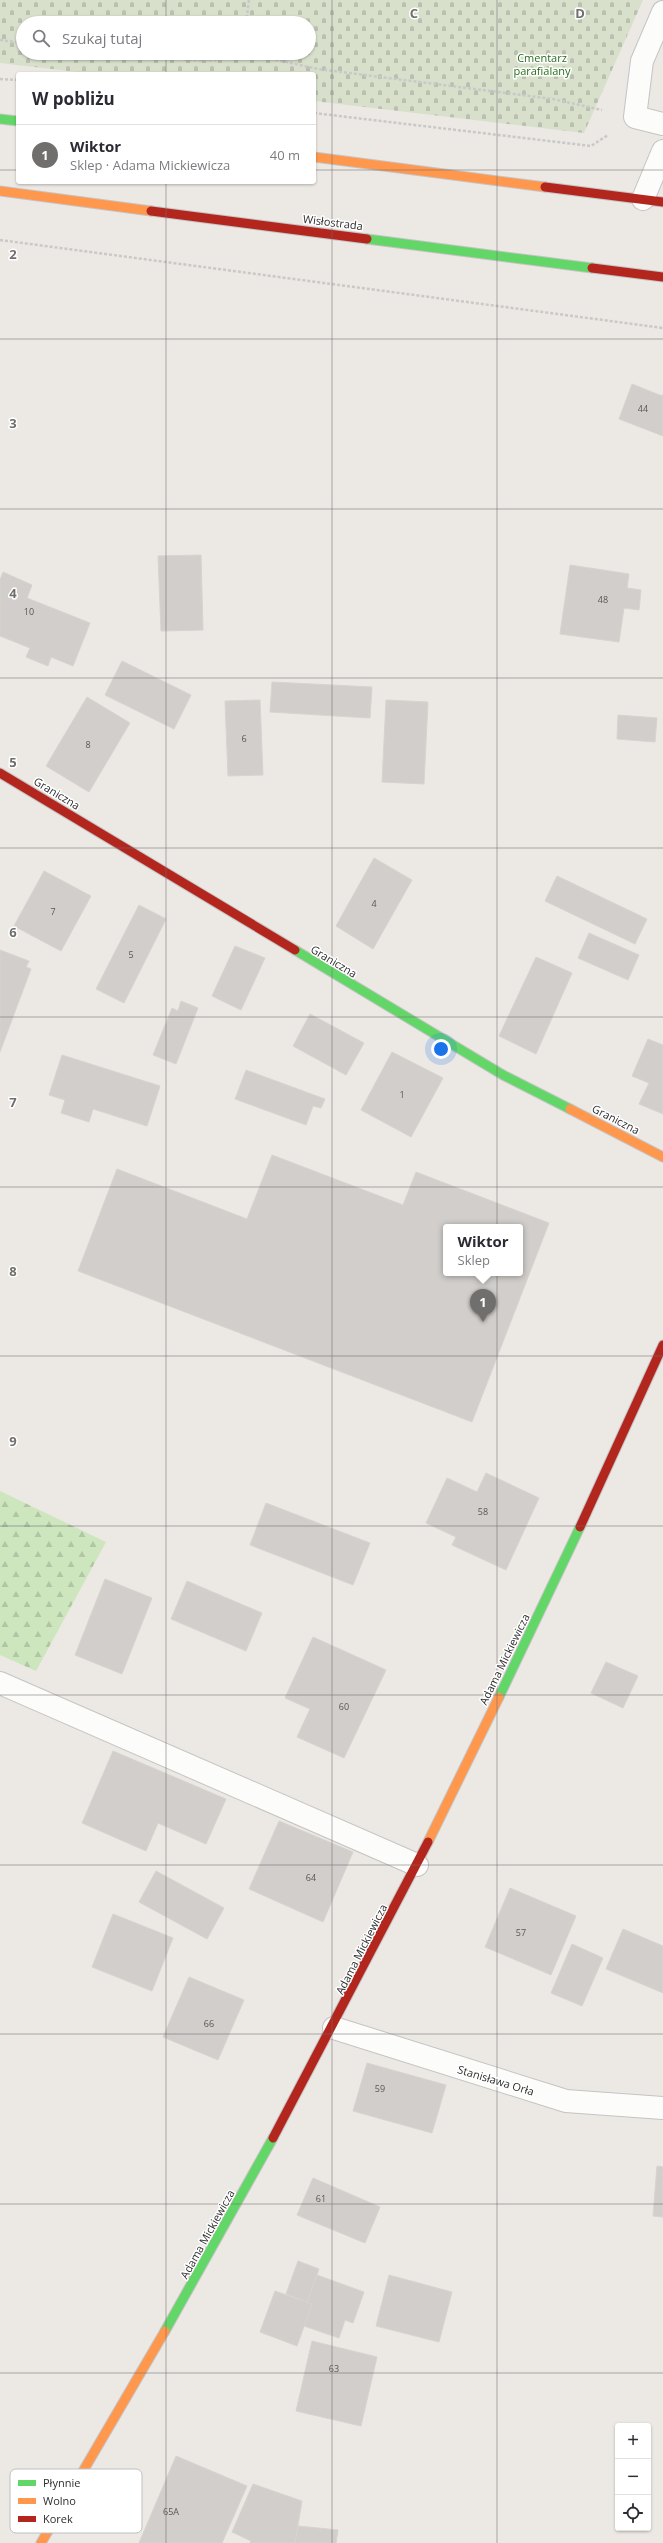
<!DOCTYPE html>
<html lang="pl">
<head>
<meta charset="utf-8">
<style>
	body { margin:0; font-family:"Open Sans",sans-serif; background:#f7f7f7; color:#2b2b33 }
	.controls { position:absolute; right:12px; bottom:12px; display:grid; overflow:hidden; border-radius:4px; box-shadow:0 1px 3px #0004 }
	.controls button { width:36px; height:36px; display:grid; place-items:center; padding:0; border:0; border-bottom:1px solid #e1e1e2; background:#fff; color:#2b2b33; font:20px sans-serif }
	.you { position:absolute; left:441px; top:1049px; width:14px; height:14px; margin:-10px; border:3px solid #fff; border-radius:50%; background:#1a73e8; box-shadow:0 0 0 6px #1a73e833 }
	.badge { display:grid; place-items:center; width:26px; height:26px; border-radius:50%; background:#706f6e; color:#fff; font-size:13px; font-weight:700 }
	.pin { position:absolute; translate:-50% -33px; filter:drop-shadow(0 1px 2px #0008) }
	.pin::after { content:''; position:absolute; top:21px; width:14px; height:12px; background:inherit; clip-path:polygon(0 0,100% 0,50% 100%) }
	.popup { position:absolute; left:443px; top:1224px; width:80px; height:52px; box-sizing:border-box; display:grid; place-content:center; border-radius:4px; background:#fff; filter:drop-shadow(0 1px 3px #0005); font-size:13px; white-space:nowrap; color:#7c7c81 }
	.popup b { font-size:15px; color:#2b2b33 }
	.popup::after { content:''; position:absolute; left:50%; top:100%; margin-left:-8px; border:8px solid transparent; border-top-color:#fff }
	.list { margin:0; padding:0; list-style:none }
	h2 { display:flex; justify-content:space-between; align-items:center; height:52px; margin:0; padding:0 16px; font-size:17px }
	h2 small { font-size:13px; font-weight:400; color:#7c7c81 }
	.list li { display:grid; grid-template-columns:26px 1fr auto; gap:12px; align-items:center; box-sizing:border-box; height:60px; padding:0 16px; border-top:1px solid #e1e1e2 }
	.list b { display:block; font-size:15px; white-space:nowrap }
	.list p { margin:0; font-size:13px; white-space:nowrap; color:#7c7c81 }
	.list em { font-size:13px; font-style:normal; color:#7c7c81 }
	.icon { flex:none; width:22px; height:22px; fill:none; stroke:currentColor; stroke-width:2; stroke-linecap:round; stroke-linejoin:round }
	.map { position:relative; flex:none; width:663px; height:2543px; overflow:hidden }
	.search { position:absolute; background:#fff; box-shadow:0 1px 3px #0004; left:16px; top:16px; width:300px; height:44px; display:flex; align-items:center; gap:10px; box-sizing:border-box; padding:0 14px; border-radius:22px; color:#7c7c81; font-size:15px }
	.panel { position:absolute; background:#fff; box-shadow:0 1px 3px #0004; left:16px; top:72px; width:300px; height:112px; border-radius:4px }
	.map>svg:first-child { display:block }
	.forest { fill:url(#forest-firs) }
	.cemetery { fill:url(#cemetery-stones); fill-rule:evenodd }
	.building { fill:#d1cecb; stroke:#d7d4d0; fill-rule:evenodd }
	.lines { fill:none; stroke-linecap:round; stroke-linejoin:round }
	.lane-casing { stroke:#c5c4c5; stroke-width:24 }
	.street-casing { stroke:#c5c4c5; stroke-width:24 }
	.fast-casing { stroke:#c5c4c5; stroke-width:11 }
	.slow-casing { stroke:#c5c4c5; stroke-width:11 }
	.jam-casing { stroke:#c5c4c5; stroke-width:11 }
	.path { stroke:#c9c9c8; stroke-width:2.5; stroke-dasharray:3 2; stroke-linecap:butt }
	.lane { stroke:#fcfcfb; stroke-width:22 }
	.street { stroke:#fcfcfb; stroke-width:22 }
	.fast { stroke:#63d668; stroke-width:9 }
	.slow { stroke:#ff974d; stroke-width:9 }
	.jam { stroke:#b3261e; stroke-width:9 }
	.grid { fill:none; stroke:#706f6e; stroke-width:1; stroke-opacity:0.55 }
	.labels { text-anchor:middle; dominant-baseline:central; stroke-width:3; stroke-linejoin:round; paint-order:stroke }
	.number-label { font-size:9px; fill:#585857 }
	.park-label { font-size:11px; fill:#296d1b; stroke:#fff }
	.street-label { font-size:11px; fill:#2e2e2e; stroke:#fff }
	.key { fill:#fff; stroke:#c0c0c0; stroke-width:1 }
	.key-label { font-size:11px; fill:#2e2e2e }
	.grid-label { font-size:13px; text-anchor:middle; font-weight:bold; fill:#706f6e; stroke:#fff; stroke-width:3; stroke-linejoin:round; paint-order:stroke }
</style>
</head>
<body>
<div class="map">
<svg width="663" height="2543" viewBox="0 0 663 2543">
	<defs>
		<pattern id="forest-firs" width="22" height="20" patternUnits="userSpaceOnUse"><rect width="22" height="20" fill="#cde6be"/><path d="M5 1l3.5 6h-7zM16 11l3.5 6h-7z" fill="#b0c6a4"/></pattern>
		<pattern id="cemetery-stones" width="16" height="16" patternUnits="userSpaceOnUse"><rect width="16" height="16" fill="#d8e0cc"/><path d="M2 7V4a2 2 0 0 1 4 0v3zM10 15v-3a2 2 0 0 1 4 0v3z" fill="#bac0b0"/></pattern>
	</defs>
	<rect width="100%" height="100%" fill="#ece8e4"/>
	<!-- forest -->
	<polygon class="forest" points="0,1491 106,1542 36,1671 0,1655"/>
	<!-- cemetery -->
	<path class="cemetery" d="M0,0H643L584,133L314,101V74H94L0,63ZM23,23H309V53H23Z"/>
	<!-- building -->
	<g class="building">
		<polygon points="632,384 662,396 663,394 663,436 619,419"/>
		<polygon points="201,555 203,630 161,631 158,556"/>
		<polygon points="570,565 629,574 627,588 641,590 639,610 624,608 619,642 560,634"/>
		<polygon points="3,572 32,585 27,598 90,623 73,666 51,657 48,666 26,657 30,648 0,636 0,580"/>
		<polygon points="122,661 191,695 174,729 105,695"/>
		<polygon points="272,682 372,687 370,718 270,712"/>
		<polygon points="87,697 130,723 89,792 46,766"/>
		<polygon points="260,700 263,775 228,776 225,701"/>
		<polygon points="386,700 428,702 424,784 382,782"/>
		<polygon points="618,715 657,718 655,742 617,739"/>
		<polygon points="374,858 412,880 373,949 336,926"/>
		<polygon points="44,871 91,896 61,951 14,926"/>
		<polygon points="557,876 647,919 635,944 545,901"/>
		<polygon points="139,905 166,919 124,1003 96,989"/>
		<polygon points="589,933 639,955 628,980 578,958"/>
		<polygon points="235,946 265,958 241,1010 212,996"/>
		<polygon points="0,950 29,961 26,967 31,969 0,1052"/>
		<polygon points="536,957 572,973 536,1054 499,1036"/>
		<polygon points="181,1001 198,1008 176,1064 153,1055 172,1008 178,1011"/>
		<polygon points="310,1014 364,1043 346,1075 293,1046"/>
		<polygon points="648,1039 663,1045 663,1114 639,1104 649,1083 632,1076"/>
		<polygon points="392,1052 443,1078 411,1137 361,1110"/>
		<polygon points="62,1055 160,1086 147,1126 93,1109 89,1122 61,1113 65,1100 49,1095"/>
		<polygon points="246,1070 325,1099 321,1108 313,1106 306,1125 235,1099"/>
		<path d="M272,1155L403,1205L416,1172L549,1223L472,1422L78,1271L117,1169L247,1219ZM446,1227H520V1273H446Z"/>
		<polygon points="486,1473 539,1498 506,1570 452,1545 456,1537 426,1523 447,1478 477,1492"/>
		<polygon points="266,1503 370,1543 353,1585 250,1545"/>
		<polygon points="105,1579 152,1598 122,1674 75,1655"/>
		<polygon points="187,1581 262,1613 246,1651 171,1619"/>
		<polygon points="313,1637 386,1670 344,1758 297,1737 310,1709 285,1698"/>
		<polygon points="606,1662 638,1676 623,1708 591,1693"/>
		<polygon points="113,1751 226,1799 206,1844 158,1823 146,1851 82,1823"/>
		<polygon points="279,1821 353,1852 323,1922 249,1889"/>
		<polygon points="156,1871 224,1908 207,1939 139,1902"/>
		<polygon points="510,1888 576,1916 551,1975 485,1947"/>
		<polygon points="113,1914 173,1938 152,1991 92,1967"/>
		<polygon points="623,1929 663,1946 663,1993 606,1969"/>
		<polygon points="572,1944 603,1958 582,2006 551,1993"/>
		<polygon points="189,1977 244,2000 218,2060 163,2037"/>
		<polygon points="367,2063 446,2085 432,2133 353,2111"/>
		<polygon points="657,2166 663,2167 663,2217 653,2216"/>
		<polygon points="313,2178 380,2207 365,2243 297,2215"/>
		<polygon points="298,2261 319,2269 307,2302 286,2294"/>
		<polygon points="317,2275 364,2292 353,2323 345,2320 339,2338 304,2326 312,2304 307,2302"/>
		<polygon points="389,2275 452,2292 439,2342 376,2326"/>
		<polygon points="275,2291 312,2304 297,2346 260,2332"/>
		<polygon points="312,2341 377,2357 361,2426 296,2411"/>
		<polygon points="176,2456 247,2486 222,2543 139,2543"/>
		<polygon points="253,2484 302,2501 295,2543 250,2543 251,2541 232,2532"/>
		<polygon points="298,2526 338,2530 336,2543 295,2543"/>
	</g>
	<g class="lines">
		<defs>
			<g id="lane">
				<polyline points="663,12 642,61 635,117 663,124"/>
				<polyline points="643,199 663,151"/>
			</g>
			<g id="street">
				<polyline points="0,1683 417,1865"/>
				<polyline points="334,2028 566,2101 663,2108"/>
			</g>
			<g id="fast">
				<polyline points="0,119 18,121"/>
				<polyline points="367,239 592,268"/>
				<polyline points="295,950 503,1075 570,1109"/>
				<polyline points="499,1697 580,1527"/>
				<polyline points="165,2331 273,2138"/>
			</g>
			<g id="slow">
				<polyline points="314,157 545,187"/>
				<polyline points="0,191 151,211"/>
				<polyline points="570,1109 663,1157"/>
				<polyline points="428,1842 499,1697"/>
				<polyline points="41,2543 165,2331"/>
			</g>
			<g id="jam">
				<polyline points="545,187 663,202"/>
				<polyline points="151,211 367,239"/>
				<polyline points="592,268 663,277"/>
				<polyline points="0,773 295,950"/>
				<polyline points="580,1527 663,1345"/>
				<polyline points="273,2138 428,1842"/>
			</g>
		</defs>
		<!-- lane casing -->
		<use href="#lane" class="lane-casing"/>
		<!-- street casing -->
		<use href="#street" class="street-casing"/>
		<!-- fast casing -->
		<use href="#fast" class="fast-casing"/>
		<!-- slow casing -->
		<use href="#slow" class="slow-casing"/>
		<!-- jam casing -->
		<use href="#jam" class="jam-casing"/>
		<!-- path -->
		<g class="path">
			<polyline points="246,23 249,0"/>
			<polyline points="0,40 23,43"/>
			<path d="M134,53C164,56 214,68 241,53"/>
			<polyline points="246,53 318,69 553,99 602,110"/>
			<polyline points="0,79 18,80"/>
			<polyline points="314,113 591,146 608,135"/>
			<polyline points="0,240 663,328"/>
		</g>
		<!-- lane -->
		<use href="#lane" class="lane"/>
		<!-- street -->
		<use href="#street" class="street"/>
		<!-- fast -->
		<use href="#fast" class="fast"/>
		<!-- slow -->
		<use href="#slow" class="slow"/>
		<!-- jam -->
		<use href="#jam" class="jam"/>
	</g>
	<!-- grid -->
	<path class="grid" d="M166,0V23M332,0V2543M497,0V2543M166,53V74M0,170H18M314,170H663M166,182V2543M0,339H663M0,509H663M0,678H663M0,848H663M0,1017H663M0,1187H663M0,1356H663M0,1526H663M0,1695H663M0,1865H663M0,2034H663M0,2204H663M0,2373H663"/>
	<g class="labels">
		<!-- number labels -->
		<g class="number-label">
			<text x="643" y="408">44</text>
			<text x="603" y="599">48</text>
			<text x="29" y="611">10</text>
			<text x="244" y="738">6</text>
			<text x="88" y="744">8</text>
			<text x="374" y="903">4</text>
			<text x="53" y="911">7</text>
			<text x="131" y="954">5</text>
			<text x="402" y="1094">1</text>
			<text x="483" y="1511">58</text>
			<text x="344" y="1706">60</text>
			<text x="311" y="1877">64</text>
			<text x="521" y="1932">57</text>
			<text x="209" y="2023">66</text>
			<text x="380" y="2088">59</text>
			<text x="321" y="2198">61</text>
			<text x="334" y="2368">63</text>
			<text x="171" y="2511">65A</text>
		</g>
		<!-- park labels -->
		<g class="park-label">
			<text x="542" y="57">Cmentarz<tspan x="542" dy="13">parafialany</tspan></text>
		</g>
		<!-- street labels -->
		<g class="street-label">
			<text transform="translate(333 222) rotate(7)">Wisłostrada</text>
			<text transform="translate(57 793) rotate(31)">Graniczna</text>
			<text transform="translate(334 961) rotate(31)">Graniczna</text>
			<text transform="translate(616 1119) rotate(27)">Graniczna</text>
			<text transform="translate(504 1659) rotate(-64)">Adama Mickiewicza</text>
			<text transform="translate(361 1949) rotate(-63)">Adama Mickiewicza</text>
			<text transform="translate(496 2080) rotate(17)">Stanisława Orła</text>
			<text transform="translate(207 2234) rotate(-61)">Adama Mickiewicza</text>
		</g>
	</g>
	<!-- legend -->
	<rect x="10" y="2469" width="132" height="64" rx="6" class="key"/>
	<rect x="18" y="2480" width="18" height="6" fill="#63d668"/>
	<rect x="18" y="2498" width="18" height="6" fill="#ff974d"/>
	<rect x="18" y="2516" width="18" height="6" fill="#b3261e"/>
	<g class="key-label">
		<text x="43" y="2487">Płynnie</text>
		<text x="43" y="2505">Wolno</text>
		<text x="43" y="2523">Korek</text>
	</g>
	<g class="grid-label">
		<text x="414" y="18">C</text>
		<text x="580" y="18">D</text>
		<text x="13" y="259">2</text>
		<text x="13" y="428">3</text>
		<text x="13" y="598">4</text>
		<text x="13" y="767">5</text>
		<text x="13" y="937">6</text>
		<text x="13" y="1107">7</text>
		<text x="13" y="1276">8</text>
		<text x="13" y="1446">9</text>
	</g>
</svg>
<div class="controls">
<button>+</button>
<button>−</button>
<button><svg class="icon" aria-label="locate" viewBox="0 0 24 24"><circle cx="12" cy="12" r="6"/><path d="M12 2v4M12 18v4M2 12h4M18 12h4"/></svg></button>
</div>
<div class="you"></div>
<div class="pin badge" style="left:483px;top:1322px">1</div>
<div class="popup"><b>Wiktor</b>Sklep</div>
<div class="search"><svg class="icon" aria-label="search" viewBox="0 0 24 24"><circle cx="10" cy="10" r="6"/><path d="M15 15l6 6"/></svg>Szukaj tutaj</div>
<section class="panel">
<h2>W pobliżu<small></small></h2>
<ul class="list">
<li><span class="badge">1</span><div><b>Wiktor</b><p>Sklep · Adama Mickiewicza</p></div><em>40 m</em></li>
</ul>
</section>
</div>
</body>
</html>
